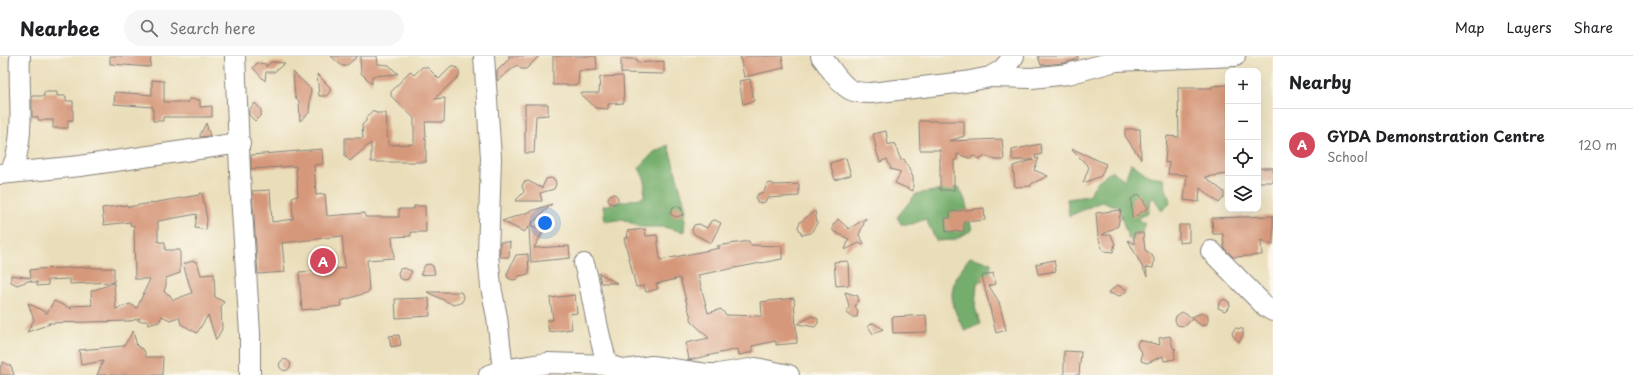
<!DOCTYPE html>
<html lang="en">
<head>
<meta charset="utf-8">
<style>
	body { margin:0; font-family:"Playpen Sans",sans-serif; background:#f6f6f6; color:#202124 }
	.controls { position:absolute; right:12px; top:12px; display:grid; overflow:hidden; border-radius:8px; box-shadow:0 4px 16px #0002 }
	.controls button { width:36px; height:36px; display:grid; place-items:center; padding:0; border:0; border-bottom:1px solid #e0e0e0; background:#fff; color:#202124; font:20px sans-serif }
	.you { position:absolute; left:545px; top:167px; width:14px; height:14px; margin:-10px; border:3px solid #fff; border-radius:50%; background:#1a73e8; box-shadow:0 0 0 6px #1a73e833 }
	.badge { display:grid; place-items:center; width:26px; height:26px; border-radius:50%; background:#d1495b; color:#fff; font-size:13px; font-weight:700 }
	.pin { position:absolute; translate:-50% -50%; border:2px solid #fff; box-shadow:0 1px 4px #0006 }
	.list { margin:0; padding:0; list-style:none }
	h2 { display:flex; justify-content:space-between; align-items:center; height:52px; margin:0; padding:0 16px; font-size:17px }
	h2 small { font-size:13px; font-weight:400; color:#757577 }
	.list li { display:grid; grid-template-columns:26px 1fr auto; gap:12px; align-items:center; box-sizing:border-box; height:72px; padding:0 16px; border-top:1px solid #e0e0e0 }
	.list b { display:block; font-size:15px; white-space:nowrap }
	.list p { margin:0; font-size:13px; white-space:nowrap; color:#757577 }
	.list em { font-size:13px; font-style:normal; color:#757577 }
	.icon { flex:none; width:22px; height:22px; fill:none; stroke:currentColor; stroke-width:2; stroke-linecap:round; stroke-linejoin:round }
	.map { position:relative; flex:none; width:1273px; height:319px; overflow:hidden }
	header { display:flex; align-items:center; gap:24px; box-sizing:border-box; height:56px; padding:0 20px; background:#fff; border-bottom:1px solid #e0e0e0 }
	header strong { font-size:19px }
	nav { display:flex; gap:22px; margin-inline-start:auto; font-size:14px }
	.search { width:280px; height:36px; background:#f6f6f6; display:flex; align-items:center; gap:10px; box-sizing:border-box; padding:0 14px; border-radius:22px; color:#757577; font-size:15px }
	main { display:flex }
	aside { flex:1; background:#fff }
	.map>svg:first-child { display:block }
	.forest { fill:#74ad6c; stroke:#4b6854 }
	.building { fill:#d6987a }
	.lines { fill:none; stroke-linecap:round; stroke-linejoin:round }
	.minor-casing { stroke:#86807a; stroke-width:22 }
	.minor { stroke:#fff; stroke-width:20 }
</style>
</head>
<body>
<header>
<strong>Nearbee</strong>
<div class="search"><svg class="icon" aria-label="search" viewBox="0 0 24 24"><circle cx="10" cy="10" r="6"/><path d="M15 15l6 6"/></svg>Search here</div>
<nav><a>Map</a><a>Layers</a><a>Share</a></nav>
</header>
<main>
<div class="map">
<svg width="1273" height="319" viewBox="0 0 1273 319">
	<rect width="100%" height="100%" fill="#fbf7ec"/>
	<filter id="ink" filterUnits="userSpaceOnUse"><feTurbulence type="fractalNoise" baseFrequency=".025" numOctaves="2"/><feDisplacementMap in="SourceGraphic" scale="8" xChannelSelector="R" yChannelSelector="G"/><feConvolveMatrix kernelMatrix="1 2 1 2 8 2 1 2 1" color-interpolation-filters="sRGB"/></filter>
	<filter id="wash" filterUnits="userSpaceOnUse"><feTurbulence type="fractalNoise" baseFrequency=".012" numOctaves="4" result="noise"/><feDisplacementMap in="SourceGraphic" scale="16" xChannelSelector="R" yChannelSelector="G"/><feGaussianBlur stdDeviation="0.9" result="paint"/><feColorMatrix in="noise" values="0 0 0 0 0 0 0 0 0 0 0 0 0 0 0 0 0 1.4 0 .05"/><feComposite in="paint" operator="in"/></filter>
	<g filter="url(#wash)">
		<rect width="100%" height="100%" fill="#eadeba"/>
		<!-- forest -->
		<g class="forest">
			<polygon points="668,89 686,153 684,176 664,171 639,171 623,163 605,166 603,150 644,141 645,124 639,112 654,96"/>
			<polygon points="1131,107 1149,120 1163,122 1170,146 1162,155 1154,142 1150,143 1148,156 1138,163 1145,167 1141,189 1128,182 1118,150 1101,146 1069,160 1067,143 1088,140 1098,125 1112,115 1125,124"/>
			<polygon points="959,131 965,144 972,174 954,184 936,185 926,163 912,168 901,168 897,161 916,138"/>
			<path d="M970,201L991,207L990,221L977,227L975,251L980,268L965,275C947,244 947,230 970,201Z"/>
		</g>
		<g id="blocks">
			<!-- building -->
			<g class="building">
				<polygon points="110,0 151,0 150,11 110,8"/>
				<polygon points="331,0 358,0 346,10 342,10"/>
				<polygon points="360,0 377,0 378,8 389,9 398,18 372,20 372,28 361,17"/>
				<polygon points="508,0 539,0 526,13 521,13 517,9 497,25 497,15 510,2"/>
				<polygon points="553,0 596,0 597,14 579,15 578,29 553,29"/>
				<polygon points="740,0 782,0 784,12 744,21"/>
				<polygon points="1038,0 1078,0 1078,3 1064,7 1041,9"/>
				<polygon points="621,3 637,3 637,7 664,5 664,18 621,17"/>
				<polygon points="271,6 285,7 274,16 266,16 265,25 253,12 257,7 266,8 266,11"/>
				<polygon points="422,11 427,11 439,23 451,11 456,11 459,15 459,20 434,43 445,42 444,66 425,66 426,80 424,82 426,82 426,106 371,106 371,87 350,105 345,100 345,82 363,82 362,69 366,65 366,62 373,54 376,57 386,57 388,89 414,88 414,62 391,40 391,36 410,15 414,19"/>
				<polygon points="293,16 311,33 309,57 300,65 299,45 295,41"/>
				<polygon points="317,18 330,31 330,36 326,40 319,40"/>
				<polygon points="623,20 624,47 608,48 608,53 596,52 580,37 599,37 600,21"/>
				<polygon points="750,23 754,45 743,48 739,25"/>
				<polygon points="152,24 164,25 164,46 189,46 189,43 200,44 200,51 212,50 212,61 163,61 163,65 153,65 153,51 114,48 115,36 152,39"/>
				<polygon points="1227,29 1228,43 1228,118 1205,121 1224,136 1224,141 1219,147 1200,132 1199,146 1184,144 1187,119 1168,118 1169,106 1165,107 1167,80 1179,81 1178,32 1212,32 1212,30"/>
				<polygon points="44,36 57,36 57,40 66,40 66,45 73,45 73,64 68,64 68,72 53,72 53,64 38,64 38,61 32,61 32,40 44,40"/>
				<polygon points="255,47 261,54 261,59 255,65 249,59 249,54"/>
				<polygon points="525,48 548,48 548,59 536,60 534,97 525,97"/>
				<polygon points="919,65 964,65 964,80 949,85 1002,83 1004,104 996,104 986,100 980,103 974,100 969,102 957,98 957,104 954,104 954,134 940,134 940,94 920,94"/>
				<polygon points="206,67 210,80 200,81 200,79"/>
				<polygon points="1125,73 1140,73 1141,103 1125,80"/>
				<polygon points="886,75 888,89 894,87 901,104 904,103 913,121 913,135 895,127 901,116 891,113 887,103 880,106 877,97 873,78"/>
				<polygon points="1040,88 1042,98 1035,100 1036,103 1039,102 1034,114 1048,120 1031,128 1031,130 1015,131 1013,110 1033,104 1012,104 1012,94"/>
				<polygon points="322,93 323,108 314,109 316,139 325,138 327,160 365,157 365,161 399,161 399,153 414,153 414,150 425,150 426,176 411,176 411,180 392,181 394,202 367,204 369,236 341,245 342,250 302,254 299,216 345,212 342,180 282,187 285,216 258,218 252,135 270,134 272,166 293,163 292,141 298,140 296,110 251,113 251,99"/>
				<polygon points="1073,93 1106,108 1101,120 1083,127 1089,111 1072,94"/>
				<polygon points="846,102 851,119 835,124 830,107"/>
				<rect x="1258" y="112" width="15" height="14"/>
				<polygon points="551,122 555,124 556,128 554,133 540,137 542,145 515,145 524,136 522,130 524,126 528,125 542,132 546,123"/>
				<polygon points="771,127 775,129 799,128 799,140 767,142 765,146 761,147 757,146 756,142 758,138 764,136 767,128"/>
				<polygon points="200,137 202,137 207,163 206,174 195,172 197,158 158,165 158,186 165,186 165,194 180,194 180,217 166,222 166,229 164,236 170,239 173,244 192,237 183,208 193,205 197,206 201,219 214,218 215,241 224,246 221,251 222,273 216,284 208,259 197,277 181,268 179,261 170,264 162,260 159,266 148,269 147,265 138,265 140,262 131,265 129,264 130,265 48,267 50,268 27,276 34,264 28,247 47,257 54,245 72,253 71,250 92,249 91,235 114,227 116,253 130,248 137,252 150,223 135,223 134,169 131,170 130,166 104,169 102,152 127,149 128,151 199,139"/>
				<circle cx="613" cy="143" r="5"/>
				<polygon points="1139,138 1148,152 1132,162 1131,143"/>
				<polygon points="552,148 530,169 543,176 534,192 569,190 570,202 531,206 529,171 524,176 502,165"/>
				<polygon points="677,150 681,152 683,159 676,161 670,158 673,151"/>
				<polygon points="984,152 985,164 964,166 964,175 946,176 945,162 950,162 950,156"/>
				<polygon points="1121,154 1118,170 1102,179 1111,179 1115,188 1113,196 1105,195 1102,193 1098,180 1096,157"/>
				<polygon points="815,155 817,167 811,177 802,179 798,171 800,166"/>
				<polygon points="1273,160 1273,189 1261,184 1262,199 1233,201 1224,192 1223,178 1213,178 1212,162"/>
				<polygon points="866,162 859,179 864,187 863,189 859,187 845,194 849,183 833,175 833,169 838,163 849,173"/>
				<polygon points="715,164 721,167 711,187 694,178 692,174 694,169 699,168 707,172 711,165"/>
				<polygon points="1179,169 1189,169 1189,186 1179,187"/>
				<polygon points="645,173 646,180 657,179 660,204 720,192 717,190 749,185 750,189 782,190 782,203 698,219 708,257 721,253 726,259 762,260 761,246 794,242 797,287 776,289 776,285 752,290 753,296 739,299 738,293 689,304 686,287 709,282 692,266 680,222 656,228 658,233 646,236 644,230 636,231 624,182 628,182 627,175"/>
				<polygon points="1134,177 1143,177 1145,194 1152,199 1154,203 1153,212 1146,211 1147,220 1128,184 1134,188"/>
				<polygon points="500,186 510,186 509,201 500,201"/>
				<polygon points="528,198 529,218 519,220 517,223 513,224 508,222 507,218 516,199"/>
				<polygon points="1054,204 1056,215 1038,218 1036,208"/>
				<polygon points="848,205 849,229 836,230 834,206"/>
				<polygon points="429,208 433,210 435,218 420,219 425,209"/>
				<polygon points="92,211 92,212 114,212 114,226 70,228 70,223 48,224 48,229 37,230 37,226 31,226 31,224 17,229 11,226 11,219 31,222 30,214 37,213"/>
				<polygon points="404,212 412,215 408,223 404,224 399,222 398,217 400,213"/>
				<polygon points="599,217 617,227 601,227"/>
				<polygon points="993,217 996,228 989,230 999,246 1006,274 996,277 982,220"/>
				<polygon points="1117,229 1128,234 1120,240 1108,237"/>
				<polygon points="427,236 461,236 464,242 461,247 454,249"/>
				<polygon points="845,236 858,240 858,245 855,250 858,255 857,261 852,261 847,257 849,250"/>
				<polygon points="575,239 577,257 570,258 572,273 549,276 547,264 553,264 550,242"/>
				<polygon points="429,242 430,260 396,262 395,243"/>
				<polygon points="1224,243 1229,246 1230,250 1225,255 1218,252 1219,247"/>
				<polygon points="1182,256 1191,261 1202,257 1208,259 1208,265 1206,269 1202,270 1192,263 1186,269 1183,270 1177,269 1175,264 1176,260"/>
				<polygon points="926,259 927,276 893,277 892,261"/>
				<polygon points="812,260 818,263 818,267 815,271 798,268"/>
				<polygon points="873,267 883,273 873,278 868,270"/>
				<polygon points="1235,272 1243,273 1243,279 1239,286 1233,280 1232,277"/>
				<polygon points="133,275 137,290 144,294 146,301 163,301 162,319 97,319 103,305 81,309 79,294 124,290"/>
				<polygon points="399,279 401,289 391,291 389,280"/>
				<polygon points="1170,280 1173,292 1176,293 1174,294 1175,303 1164,305 1163,300 1147,307 1141,305 1142,296 1138,292 1137,288 1139,284 1160,289 1159,282"/>
				<polygon points="1064,295 1081,296 1079,319 1064,319"/>
				<circle cx="285" cy="309" r="5.5"/>
				<polygon points="3,306 11,310 14,319 0,319 0,312"/>
			</g>
		</g>
	</g>
	<g filter="url(#ink)">
		<use href="#blocks" fill-opacity="0" stroke="#86807a" stroke-width="1"/>
		<g class="lines">
			<defs>
				<g id="minor">
					<polyline points="235,0 241,139 250,277 250,319"/>
					<polyline points="484,0 491,102 488,199 491,231 497,261 503,314"/>
					<path d="M821,0C830,11 839,28 851,34C857,37 864,37 871,37L965,26L990,21L1002,14L1014,0"/>
					<polyline points="990,21 1032,22 1068,18 1116,5 1235,0"/>
					<path d="M10,117C12,111 16,104 17,97C24,65 18,32 20,0"/>
					<polyline points="0,118 80,110 240,87"/>
					<polyline points="1211,195 1266,251 1273,255"/>
					<path d="M584,208C594,241 596,276 608,309"/>
					<polyline points="489,319 503,314 548,307 608,309 625,314 652,310 707,318 718,318 756,312 789,319"/>
				</g>
			</defs>
			<!-- minor casing -->
			<use href="#minor" class="minor-casing"/>
			<!-- minor -->
			<use href="#minor" class="minor"/>
		</g>
	</g>
</svg>
<div class="controls">
<button>+</button>
<button>−</button>
<button><svg class="icon" aria-label="locate" viewBox="0 0 24 24"><circle cx="12" cy="12" r="6"/><path d="M12 2v4M12 18v4M2 12h4M18 12h4"/></svg></button>
<button><svg class="icon" aria-label="layers" viewBox="0 0 24 24"><path d="M12 4l9 5-9 5-9-5zM3 14l9 5 9-5"/></svg></button>
</div>
<div class="you"></div>
<div class="pin badge" style="left:323px;top:205px">A</div>
</div>
<aside>
<h2>Nearby<small></small></h2>
<ul class="list">
<li><span class="badge">A</span><div><b>GYDA Demonstration Centre</b><p>School</p></div><em>120 m</em></li>
</ul>
</aside>
</main>
</body>
</html>
